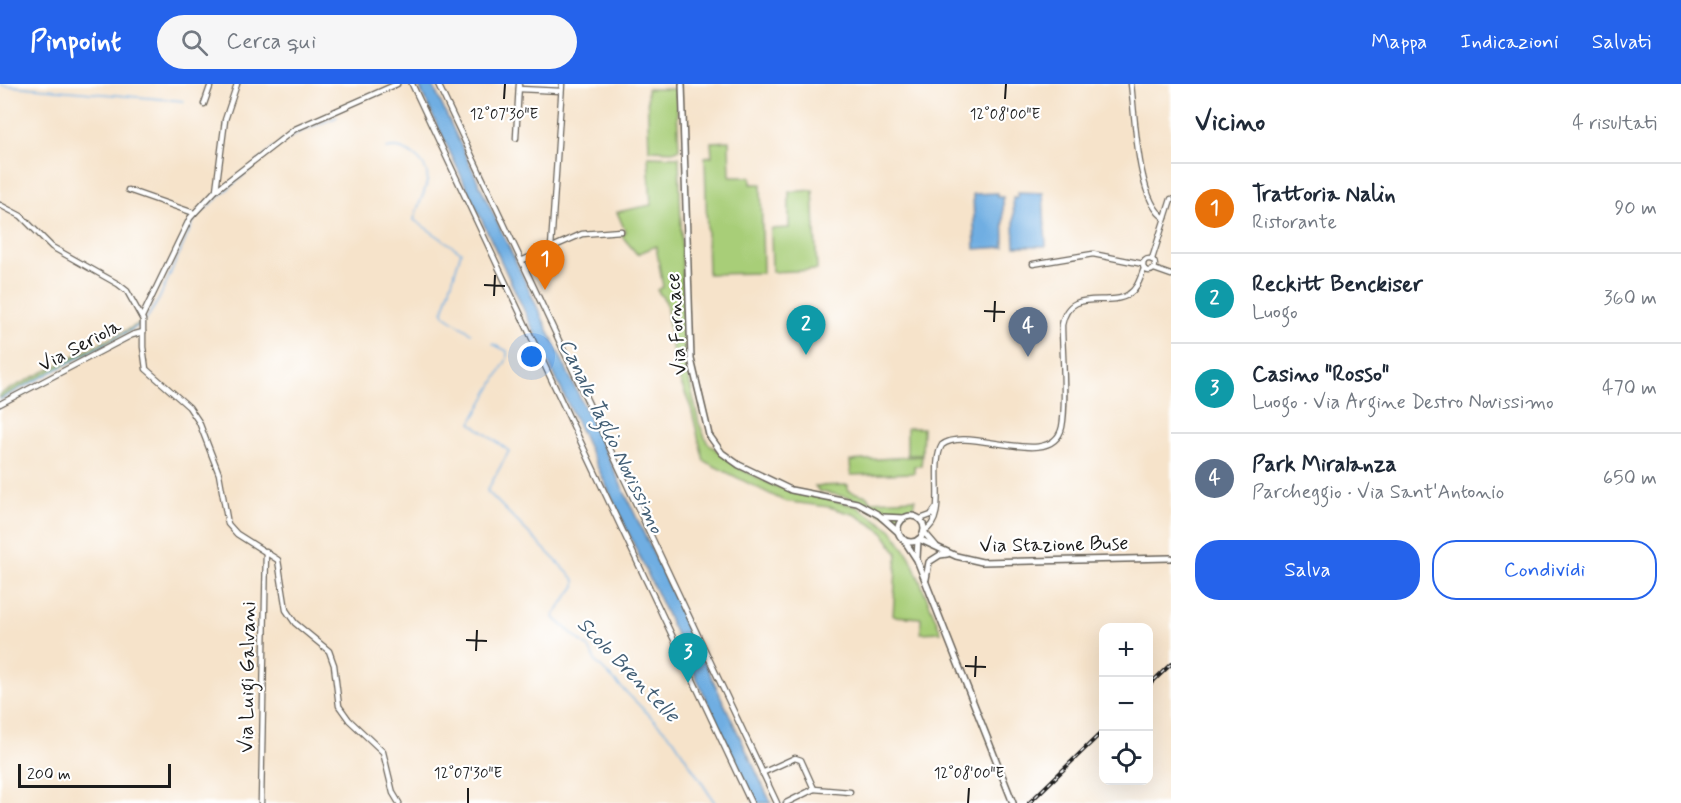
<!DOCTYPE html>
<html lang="it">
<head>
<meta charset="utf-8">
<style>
	body { margin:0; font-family:Mynerve,sans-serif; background:#f6f6f7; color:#1f2937 }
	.controls { position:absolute; right:18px; bottom:18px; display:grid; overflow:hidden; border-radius:12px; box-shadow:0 6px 24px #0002 }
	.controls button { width:54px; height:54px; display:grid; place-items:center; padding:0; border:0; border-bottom:2px solid #e0e1e3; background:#fff; color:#1f2937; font:30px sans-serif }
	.scale { position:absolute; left:18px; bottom:15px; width:153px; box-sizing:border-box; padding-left:6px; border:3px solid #1c1c1c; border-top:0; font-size:16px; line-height:21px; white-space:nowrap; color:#1c1c1c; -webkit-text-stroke:4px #fff; paint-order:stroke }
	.you { position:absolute; left:532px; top:273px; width:21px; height:21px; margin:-15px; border:4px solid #fff; border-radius:50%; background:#1a73e8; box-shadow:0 0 0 9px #1a73e833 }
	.badge { display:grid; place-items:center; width:39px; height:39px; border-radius:50%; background:#2563eb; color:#fff; font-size:20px; font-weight:700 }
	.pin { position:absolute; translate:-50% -50px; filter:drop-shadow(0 2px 3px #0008) }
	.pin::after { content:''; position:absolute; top:32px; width:21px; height:18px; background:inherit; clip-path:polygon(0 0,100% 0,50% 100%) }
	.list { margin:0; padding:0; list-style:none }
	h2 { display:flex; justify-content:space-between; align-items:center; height:78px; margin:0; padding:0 24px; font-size:26px }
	h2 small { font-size:20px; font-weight:400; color:#747a83 }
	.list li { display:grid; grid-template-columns:39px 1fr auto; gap:18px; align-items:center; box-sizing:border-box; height:90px; padding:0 24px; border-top:2px solid #e0e1e3 }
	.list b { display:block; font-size:22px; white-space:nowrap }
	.list p { margin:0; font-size:20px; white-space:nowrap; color:#747a83 }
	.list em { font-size:20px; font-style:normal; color:#747a83 }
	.actions { display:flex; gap:12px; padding:18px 24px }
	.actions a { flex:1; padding:14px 0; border:2px solid #2563eb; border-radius:24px; text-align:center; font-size:21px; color:#2563eb }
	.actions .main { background:#2563eb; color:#fff }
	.icon { flex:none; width:33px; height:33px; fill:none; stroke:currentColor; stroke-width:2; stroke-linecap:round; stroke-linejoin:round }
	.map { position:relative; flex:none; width:1171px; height:719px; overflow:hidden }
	header { display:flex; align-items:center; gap:36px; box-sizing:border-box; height:84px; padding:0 30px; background:#2563eb; color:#fff }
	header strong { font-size:28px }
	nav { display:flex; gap:33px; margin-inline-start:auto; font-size:21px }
	.search { width:420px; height:54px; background:#f6f6f7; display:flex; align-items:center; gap:15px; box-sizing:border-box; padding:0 21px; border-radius:33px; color:#747a83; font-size:22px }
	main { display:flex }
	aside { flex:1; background:#fff }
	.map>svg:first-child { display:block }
	.green { fill:#a8ce78; stroke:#62754a; stroke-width:1.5 }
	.water { fill:#70aee2; stroke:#46657f; stroke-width:1.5 }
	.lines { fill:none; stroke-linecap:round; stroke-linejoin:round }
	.stream { stroke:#70aee2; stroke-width:1.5 }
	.minor-casing { stroke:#686259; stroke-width:7 }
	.tertiary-casing { stroke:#686259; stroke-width:8 }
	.minor { stroke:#fff; stroke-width:4.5 }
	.tertiary { stroke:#fff; stroke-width:5 }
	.rail-casing { stroke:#1c1c1c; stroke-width:4 }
	.rail { stroke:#fff; stroke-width:1.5; stroke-dasharray:4.5; stroke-linecap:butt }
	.ticks { fill:none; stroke:#1c1c1c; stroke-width:2 }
	.labels { text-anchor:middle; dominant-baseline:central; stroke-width:4.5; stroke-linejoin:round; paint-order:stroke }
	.street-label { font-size:20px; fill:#1c1c1c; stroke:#fff }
	.water-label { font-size:21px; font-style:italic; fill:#425e75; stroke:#fff }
	.ticks-label { font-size:15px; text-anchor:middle; fill:#1c1c1c; stroke:#fff; stroke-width:4.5; stroke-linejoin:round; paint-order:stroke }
</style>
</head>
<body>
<header>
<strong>Pinpoint</strong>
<div class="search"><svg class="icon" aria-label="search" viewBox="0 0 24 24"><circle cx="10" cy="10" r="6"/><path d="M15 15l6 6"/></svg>Cerca qui</div>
<nav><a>Mappa</a><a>Indicazioni</a><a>Salvati</a></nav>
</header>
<main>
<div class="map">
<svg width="1171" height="719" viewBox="0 0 1171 719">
	<rect width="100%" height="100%" fill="#fff"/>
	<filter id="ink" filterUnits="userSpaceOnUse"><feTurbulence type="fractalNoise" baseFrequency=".0167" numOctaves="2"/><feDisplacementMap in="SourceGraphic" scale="12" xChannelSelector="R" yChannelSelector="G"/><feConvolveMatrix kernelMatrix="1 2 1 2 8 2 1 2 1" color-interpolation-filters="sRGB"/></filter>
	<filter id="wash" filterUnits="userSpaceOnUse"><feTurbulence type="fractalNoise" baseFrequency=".008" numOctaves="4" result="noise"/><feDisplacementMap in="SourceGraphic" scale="24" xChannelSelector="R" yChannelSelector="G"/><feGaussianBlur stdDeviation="1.35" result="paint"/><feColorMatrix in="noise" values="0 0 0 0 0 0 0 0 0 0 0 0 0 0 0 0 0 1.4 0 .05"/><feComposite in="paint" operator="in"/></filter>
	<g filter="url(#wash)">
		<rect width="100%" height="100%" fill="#f6e3ca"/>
		<!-- green -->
		<g class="green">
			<polygon points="647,5 676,5 679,65 676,67 649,66"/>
			<polygon points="729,57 730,93 751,93 751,100 761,100 763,189 708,190 705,73 712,72 711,58"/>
			<polygon points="648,72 679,73 685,278 699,339 707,358 737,383 775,402 856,422 892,446 910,473 941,548 921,549 921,534 893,532 897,469 882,447 856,431 829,423 784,417 704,377 691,324 675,284 666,218 657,206 663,203 656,162 637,170 621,151 626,149 617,128 651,121"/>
			<polygon points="813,106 817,186 772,188 771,145 789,144 789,108"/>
			<polygon points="141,239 130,247 0,314 0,310"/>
			<polygon points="907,344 923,344 922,371 907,371"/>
			<polygon points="922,372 921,382 914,382 914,389 851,391 850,377"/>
			<polygon points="848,401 848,407 867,412 870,417 915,415 913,423 898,433 884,431 851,414 819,407 815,402"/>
		</g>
		<!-- water -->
		<g class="water">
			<polygon points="418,0 432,0 771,719 755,719"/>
			<polygon points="1018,108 1043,109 1046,162 1015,162 1013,113 1018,113"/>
			<polygon points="997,109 997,113 1003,113 1004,163 975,165 973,110"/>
		</g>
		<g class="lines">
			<!-- stream -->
			<g class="stream">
				<polyline points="0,1 184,17"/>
				<polyline points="280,59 301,47 337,33"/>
				<path d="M386,65C397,63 402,64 412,70C442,91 420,109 414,136L461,168L443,227L444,231L471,249"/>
				<polyline points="145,237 159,215 195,134 274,64"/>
				<polyline points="493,260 507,267 507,275 471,339 509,367 487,407 575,496 575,502 554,531 555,535 589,564 596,578 674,656 715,719"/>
				<polyline points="0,316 142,240"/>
			</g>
		</g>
	</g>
	<g filter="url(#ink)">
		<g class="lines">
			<defs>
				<g id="minor">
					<polyline points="412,0 751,719"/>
					<polyline points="438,0 777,719"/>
					<path d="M1131,0C1135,30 1137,119 1165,134"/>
					<polyline points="519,5 561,7"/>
					<polyline points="204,20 211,0"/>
					<polyline points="516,54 519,0"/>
					<polyline points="128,106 194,129"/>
					<polyline points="216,106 225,36 237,0"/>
					<polyline points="0,121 21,132 52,163 118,200 127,207 143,236 143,263 146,285 189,323 199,338 219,390 228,440 237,450 278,476 286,526 295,539 329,567 334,581 339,622 349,636 383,668 393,709 399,719"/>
					<polyline points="551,163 562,0"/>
					<circle cx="1149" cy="181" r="6"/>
					<polyline points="1152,175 1171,115"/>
					<polyline points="523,176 582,150 621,147"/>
					<polyline points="1033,180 1093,170 1143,180"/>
					<polyline points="1154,185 1171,191"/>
					<polyline points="142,233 190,134 216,106 295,45 397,0"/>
					<polyline points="0,320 132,251 143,248"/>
					<polyline points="920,435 931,431 935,425"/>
					<path d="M924,447C949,435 929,382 942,361C967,340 1052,388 1062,343C1067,318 1062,268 1062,241C1069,201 1108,225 1129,210C1138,204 1140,194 1144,185"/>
					<polyline points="762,689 795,674 801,676 814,705 786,719"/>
					<polyline points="814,705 850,708"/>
					<polyline points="261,719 266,467"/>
				</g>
				<g id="tertiary">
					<polyline points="682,0 691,275 709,351 722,369 739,381 791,406 857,419 879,431 898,448"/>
					<circle cx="911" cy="445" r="13"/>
					<polyline points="882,433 904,434"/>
					<polyline points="924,448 936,462"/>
					<polyline points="919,455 956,472 982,478 1171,474"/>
					<polyline points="904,456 917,476 1013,719"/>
					<polyline points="917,474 918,456"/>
					<polyline points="926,495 929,478 940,471 947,470"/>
				</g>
			</defs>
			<!-- minor casing -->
			<use href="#minor" class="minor-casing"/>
			<!-- tertiary casing -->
			<use href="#tertiary" class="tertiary-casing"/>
			<!-- minor -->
			<use href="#minor" class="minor"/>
			<!-- tertiary -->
			<use href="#tertiary" class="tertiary"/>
			<defs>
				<g id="rail">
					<polyline points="1148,602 1171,580"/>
					<polyline points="1029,719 1104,646"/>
				</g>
			</defs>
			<!-- rail casing -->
			<use href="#rail" class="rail-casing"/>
			<!-- rail -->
			<use href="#rail" class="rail"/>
		</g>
	</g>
	<!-- ticks -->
	<path class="ticks" d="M504,15L505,0M1005,15L1006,0M484,201L505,202M494,212L495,191M984,227L1005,228M994,238L995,217M466,556L487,557M476,567L477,546M965,582L986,583M975,593L976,572M468,719V704M968,719L969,704"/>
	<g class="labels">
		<!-- street labels -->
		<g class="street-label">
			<text transform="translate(677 240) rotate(-94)">Via Fornace</text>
			<text transform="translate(80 262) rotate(-28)">Via Seriola</text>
			<text transform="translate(1054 461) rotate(-1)">Via Stazione Buse</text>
			<text transform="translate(248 593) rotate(-89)">Via Luigi Galvani</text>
		</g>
		<!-- water labels -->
		<g class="water-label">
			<text transform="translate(611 352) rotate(64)">Canale Taglio Novissimo</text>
			<text transform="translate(628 586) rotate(46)">Scolo Brentelle</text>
		</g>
	</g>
	<g class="ticks-label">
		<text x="504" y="35">12°07'30"E</text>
		<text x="1005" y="35">12°08'00"E</text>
		<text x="468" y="694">12°07'30"E</text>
		<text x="969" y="694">12°08'00"E</text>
	</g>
</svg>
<div class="controls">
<button>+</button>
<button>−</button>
<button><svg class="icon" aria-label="locate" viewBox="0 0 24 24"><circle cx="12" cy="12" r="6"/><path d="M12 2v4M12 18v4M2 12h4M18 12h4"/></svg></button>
</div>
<div class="scale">200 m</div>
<div class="you"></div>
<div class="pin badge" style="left:545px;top:206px;background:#e8710a">1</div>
<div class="pin badge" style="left:806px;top:271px;background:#0f9aa8">2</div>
<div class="pin badge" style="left:688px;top:599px;background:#0f9aa8">3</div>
<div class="pin badge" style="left:1028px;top:273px;background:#5c6f8a">4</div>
</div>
<aside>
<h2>Vicino<small>4 risultati</small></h2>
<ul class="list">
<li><span class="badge" style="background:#e8710a">1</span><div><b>Trattoria Nalin</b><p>Ristorante</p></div><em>90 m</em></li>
<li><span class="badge" style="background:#0f9aa8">2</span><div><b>Reckitt Benckiser</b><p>Luogo</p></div><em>360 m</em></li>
<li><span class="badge" style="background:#0f9aa8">3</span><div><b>Casino &quot;Rosso&quot;</b><p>Luogo · Via Argine Destro Novissimo</p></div><em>470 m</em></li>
<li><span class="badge" style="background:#5c6f8a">4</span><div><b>Park Miralanza</b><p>Parcheggio · Via Sant'Antonio</p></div><em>650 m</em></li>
</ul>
<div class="actions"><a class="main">Salva</a><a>Condividi</a></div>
</aside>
</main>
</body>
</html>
